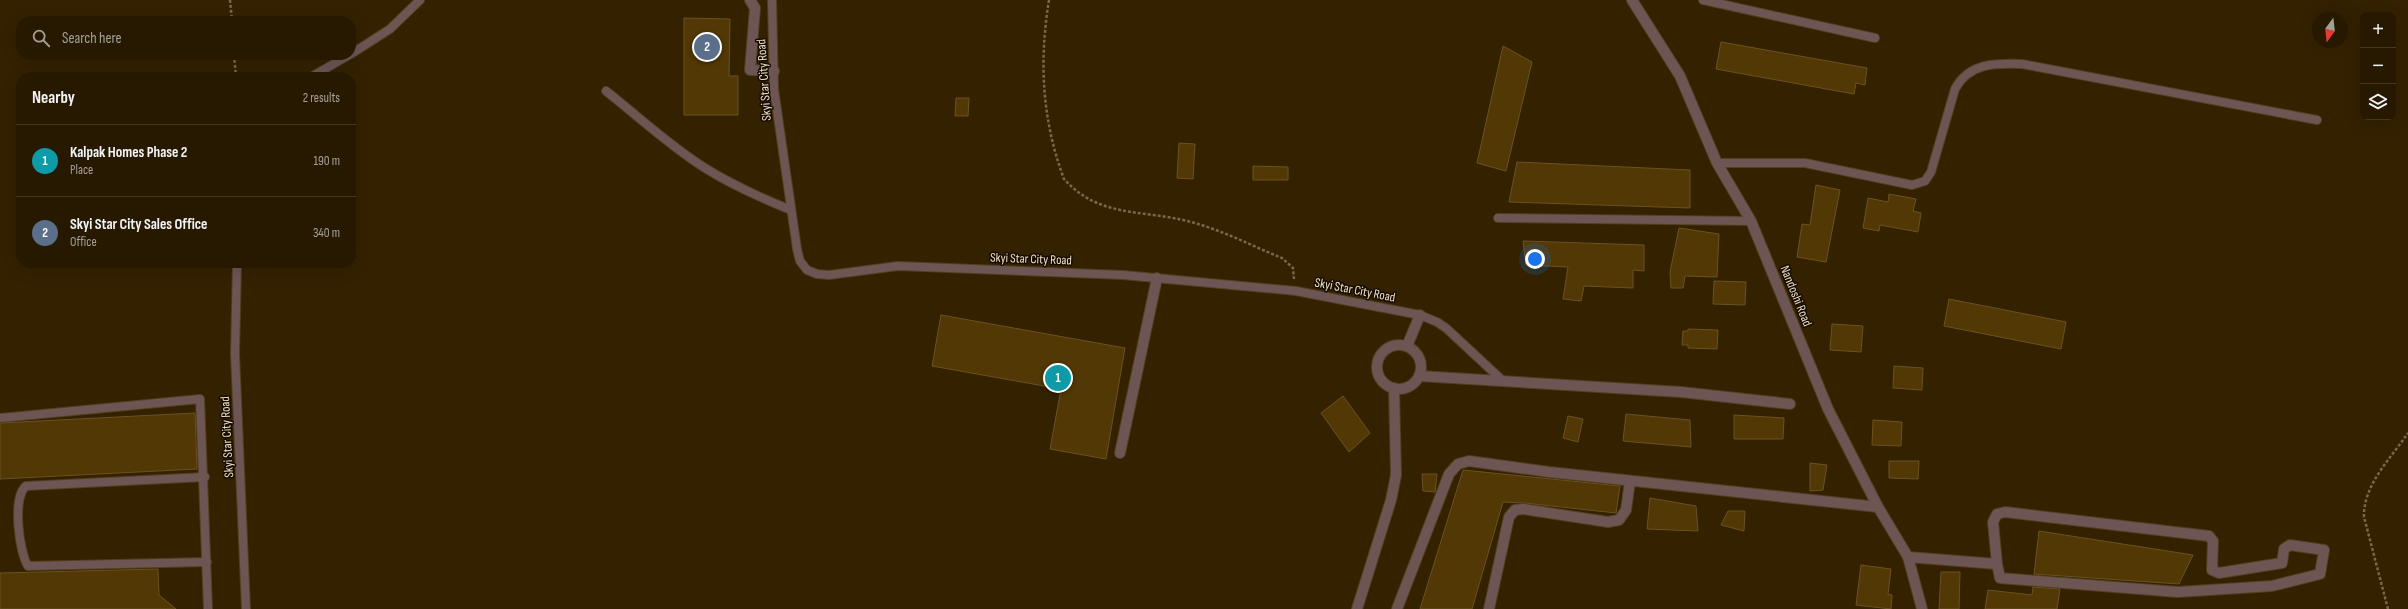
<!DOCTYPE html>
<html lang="en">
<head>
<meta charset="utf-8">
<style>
	body { margin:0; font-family:"Sofia Sans Condensed",sans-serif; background:#2f220a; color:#f1f3f6 }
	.controls { position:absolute; right:12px; top:12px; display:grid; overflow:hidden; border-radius:8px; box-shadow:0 4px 16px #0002 }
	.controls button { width:36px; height:36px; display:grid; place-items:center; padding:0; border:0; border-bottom:1px solid #433822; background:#271900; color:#f1f3f6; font:20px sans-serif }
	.compass { position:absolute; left:2312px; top:12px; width:36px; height:36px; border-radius:50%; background:#271900; box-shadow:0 4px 16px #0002; rotate:195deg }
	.you { position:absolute; left:1535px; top:259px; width:14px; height:14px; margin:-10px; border:3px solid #fff; border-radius:50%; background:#1a73e8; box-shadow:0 0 0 6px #1a73e833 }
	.badge { display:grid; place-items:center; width:26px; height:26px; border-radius:50%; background:#8fb8fd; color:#fff; font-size:13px; font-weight:700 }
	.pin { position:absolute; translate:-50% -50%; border:2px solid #fff; box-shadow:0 1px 4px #0006 }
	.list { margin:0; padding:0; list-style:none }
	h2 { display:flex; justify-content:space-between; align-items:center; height:52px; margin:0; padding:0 16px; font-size:17px }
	h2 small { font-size:13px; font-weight:400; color:#a4a099 }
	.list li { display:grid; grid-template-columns:26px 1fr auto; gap:12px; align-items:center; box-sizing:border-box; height:72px; padding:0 16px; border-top:1px solid #433822 }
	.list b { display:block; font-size:15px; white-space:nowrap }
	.list p { margin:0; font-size:13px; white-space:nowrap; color:#a4a099 }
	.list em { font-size:13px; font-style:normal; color:#a4a099 }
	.icon { flex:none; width:22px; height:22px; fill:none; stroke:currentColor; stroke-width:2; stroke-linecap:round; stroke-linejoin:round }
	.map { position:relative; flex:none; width:2408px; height:609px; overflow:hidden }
	.search { position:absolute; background:#271900; box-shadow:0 4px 16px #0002; left:16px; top:16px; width:340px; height:44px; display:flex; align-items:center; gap:10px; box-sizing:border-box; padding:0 14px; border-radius:16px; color:#a4a099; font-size:15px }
	.panel { position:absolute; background:#271900; box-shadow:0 4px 16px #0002; left:16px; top:72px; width:340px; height:196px; border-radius:16px }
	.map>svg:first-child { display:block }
	.building { fill:#513805; stroke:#6b5223 }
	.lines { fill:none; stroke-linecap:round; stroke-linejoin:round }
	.lane-casing { stroke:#523f20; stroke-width:10 }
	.street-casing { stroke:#523f20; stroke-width:12 }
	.path { stroke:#796749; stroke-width:2.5; stroke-dasharray:3 2; stroke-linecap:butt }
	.lane { stroke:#6d5554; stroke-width:8 }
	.street { stroke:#6d5554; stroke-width:10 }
	.labels { text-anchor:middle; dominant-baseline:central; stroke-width:3; stroke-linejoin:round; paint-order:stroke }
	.street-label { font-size:13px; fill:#eddec6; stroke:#160c00 }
</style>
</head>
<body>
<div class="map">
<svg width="2408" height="609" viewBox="0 0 2408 609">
	<rect width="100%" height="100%" fill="#342100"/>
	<!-- building -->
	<g class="building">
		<polygon points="684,18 730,19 729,76 738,76 738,115 684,115"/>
		<polygon points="1721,42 1867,68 1865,85 1856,83 1854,94 1716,69"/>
		<polygon points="1503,46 1532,62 1506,171 1477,163"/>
		<polygon points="956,98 969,98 968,116 955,116"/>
		<polygon points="1179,143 1195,144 1193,179 1177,178"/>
		<polygon points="1517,162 1690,170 1690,208 1509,202"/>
		<polygon points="1253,166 1288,167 1288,180 1253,180"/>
		<polygon points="1816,185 1840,190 1826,262 1797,257 1802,224 1810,225"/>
		<polygon points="1889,194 1916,199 1913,211 1921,213 1918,232 1880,225 1879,231 1863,228 1868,198 1888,202"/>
		<polygon points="1679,228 1719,234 1717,277 1685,276 1683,288 1671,288 1670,272"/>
		<polygon points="1523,241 1644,245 1644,271 1633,270 1633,288 1584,286 1581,301 1563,299 1568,267 1526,265"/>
		<polygon points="1714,281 1746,282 1745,305 1713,304"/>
		<polygon points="1949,299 2066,322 2061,349 1944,326"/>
		<polygon points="941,315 1125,348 1106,459 1050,449 1061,389 932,366"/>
		<polygon points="1832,324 1863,326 1861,352 1830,350"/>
		<polygon points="1688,329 1718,330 1717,349 1688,348 1688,345 1682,345 1683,331 1688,331"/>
		<polygon points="1894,366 1923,368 1922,390 1893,388"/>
		<polygon points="1343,396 1370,433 1349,452 1321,413"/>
		<polygon points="195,413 197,469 0,479 0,423"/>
		<polygon points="1626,414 1690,420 1691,447 1623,441"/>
		<polygon points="1734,415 1784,418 1783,439 1734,439"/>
		<polygon points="1568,416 1583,419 1578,442 1563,438"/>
		<polygon points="1873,420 1902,422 1901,446 1872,445"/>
		<polygon points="1889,461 1919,461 1918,479 1889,478"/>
		<polygon points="1810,463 1827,465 1823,490 1810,491"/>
		<polygon points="1463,470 1620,486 1616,513 1524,503 1503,502 1472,609 1420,609"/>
		<polygon points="1422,474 1437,474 1435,492 1423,491"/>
		<polygon points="1650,498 1696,506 1698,531 1647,529"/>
		<polygon points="1728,511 1745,511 1744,531 1721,525"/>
		<polygon points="2039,531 2193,555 2179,584 2034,574"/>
		<polygon points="1861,565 1891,569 1888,594 1892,595 1891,609 1856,605"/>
		<polygon points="158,569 159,595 176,609 0,609 0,573"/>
		<polygon points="1941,572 1960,572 1959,609 1939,609"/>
		<polygon points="2033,587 2060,589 2057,609 1985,609 1988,590 2032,595"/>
	</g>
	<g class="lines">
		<defs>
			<g id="lane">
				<polyline points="772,0 774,89 797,249 800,261 807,270 817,274 829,275 898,266 1123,275 1296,291 1420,315 1437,322 1446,328 1503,381"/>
				<polyline points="1703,0 1875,38"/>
				<polyline points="351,54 390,29 420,0"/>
				<polyline points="311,77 349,55"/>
				<path d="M606,91C639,117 670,146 705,168C732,185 761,198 791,210"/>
				<path d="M1717,163H1805L1912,185L1925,181L1931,172L1955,89C1969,63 1994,63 2022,64L2317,120"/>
				<polyline points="1498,218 1751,221"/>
				<polyline points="237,263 235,354 246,609"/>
				<polyline points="0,418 200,399 208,609"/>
				<path d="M205,477L26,486C12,497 19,552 28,566L207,562"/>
			</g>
			<g id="street">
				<polyline points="750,0 755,8 750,70 774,71"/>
				<polyline points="1632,0 1680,76 1717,163 1751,221 1828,409 1878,507 1908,557 1922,609"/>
				<circle cx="1399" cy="367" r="22"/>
				<polyline points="1407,346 1420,315"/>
				<polyline points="1419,376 1681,392 1790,404"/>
				<polyline points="1120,453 1157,278"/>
				<polyline points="1908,557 1997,564 2000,578 2178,592 2272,586 2320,574 2324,550 2290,545 2284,549 2282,563 2219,573 2212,570 2213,541 2209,536 2005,512 1997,514 1993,522 1997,564"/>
				<polyline points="1357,609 1391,500 1396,475 1394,388"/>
				<polyline points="1397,609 1449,474 1458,464 1469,461 1549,472 1878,507"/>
				<polyline points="1489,609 1509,517 1515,510 1523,509 1608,522 1619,520 1626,510 1630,481"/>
			</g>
		</defs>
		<!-- lane casing -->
		<use href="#lane" class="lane-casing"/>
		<!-- street casing -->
		<use href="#street" class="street-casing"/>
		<!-- path -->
		<g class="path">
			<polyline points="230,0 232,21"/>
			<path d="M1049,0C1039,62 1042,120 1064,179C1100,219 1144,209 1191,222C1222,230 1252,246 1282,258L1293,268L1294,279"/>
			<polyline points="234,55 236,77"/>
			<path d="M2388,609L2364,517C2363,485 2391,458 2408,433"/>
		</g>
		<!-- lane -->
		<use href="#lane" class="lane"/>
		<!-- street -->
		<use href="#street" class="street"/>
	</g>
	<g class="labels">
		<!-- street labels -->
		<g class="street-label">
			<text transform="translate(764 80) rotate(-94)">Skyi Star City Road</text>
			<text transform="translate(1031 259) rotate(2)">Skyi Star City Road</text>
			<text transform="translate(1355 290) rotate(11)">Skyi Star City Road</text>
			<text transform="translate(1796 296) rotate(68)">Nandoshi Road</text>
			<text transform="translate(227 437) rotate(-93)">Skyi Star City Road</text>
		</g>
	</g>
</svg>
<div class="controls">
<button>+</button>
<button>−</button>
<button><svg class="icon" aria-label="layers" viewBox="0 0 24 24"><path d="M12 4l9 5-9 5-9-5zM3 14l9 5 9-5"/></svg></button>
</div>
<svg class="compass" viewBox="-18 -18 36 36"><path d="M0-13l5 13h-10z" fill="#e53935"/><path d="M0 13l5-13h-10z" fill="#a4a099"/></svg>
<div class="you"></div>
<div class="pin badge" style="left:1058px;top:378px;background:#0f9aa8">1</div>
<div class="pin badge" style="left:707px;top:47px;background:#5c6f8a">2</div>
<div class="search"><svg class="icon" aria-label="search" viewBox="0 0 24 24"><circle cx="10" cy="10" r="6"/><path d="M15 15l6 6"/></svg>Search here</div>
<section class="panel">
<h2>Nearby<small>2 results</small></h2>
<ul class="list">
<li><span class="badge" style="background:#0f9aa8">1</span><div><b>Kalpak Homes Phase 2</b><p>Place</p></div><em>190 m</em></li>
<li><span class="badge" style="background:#5c6f8a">2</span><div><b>Skyi Star City Sales Office</b><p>Office</p></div><em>340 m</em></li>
</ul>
</section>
</div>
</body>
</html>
